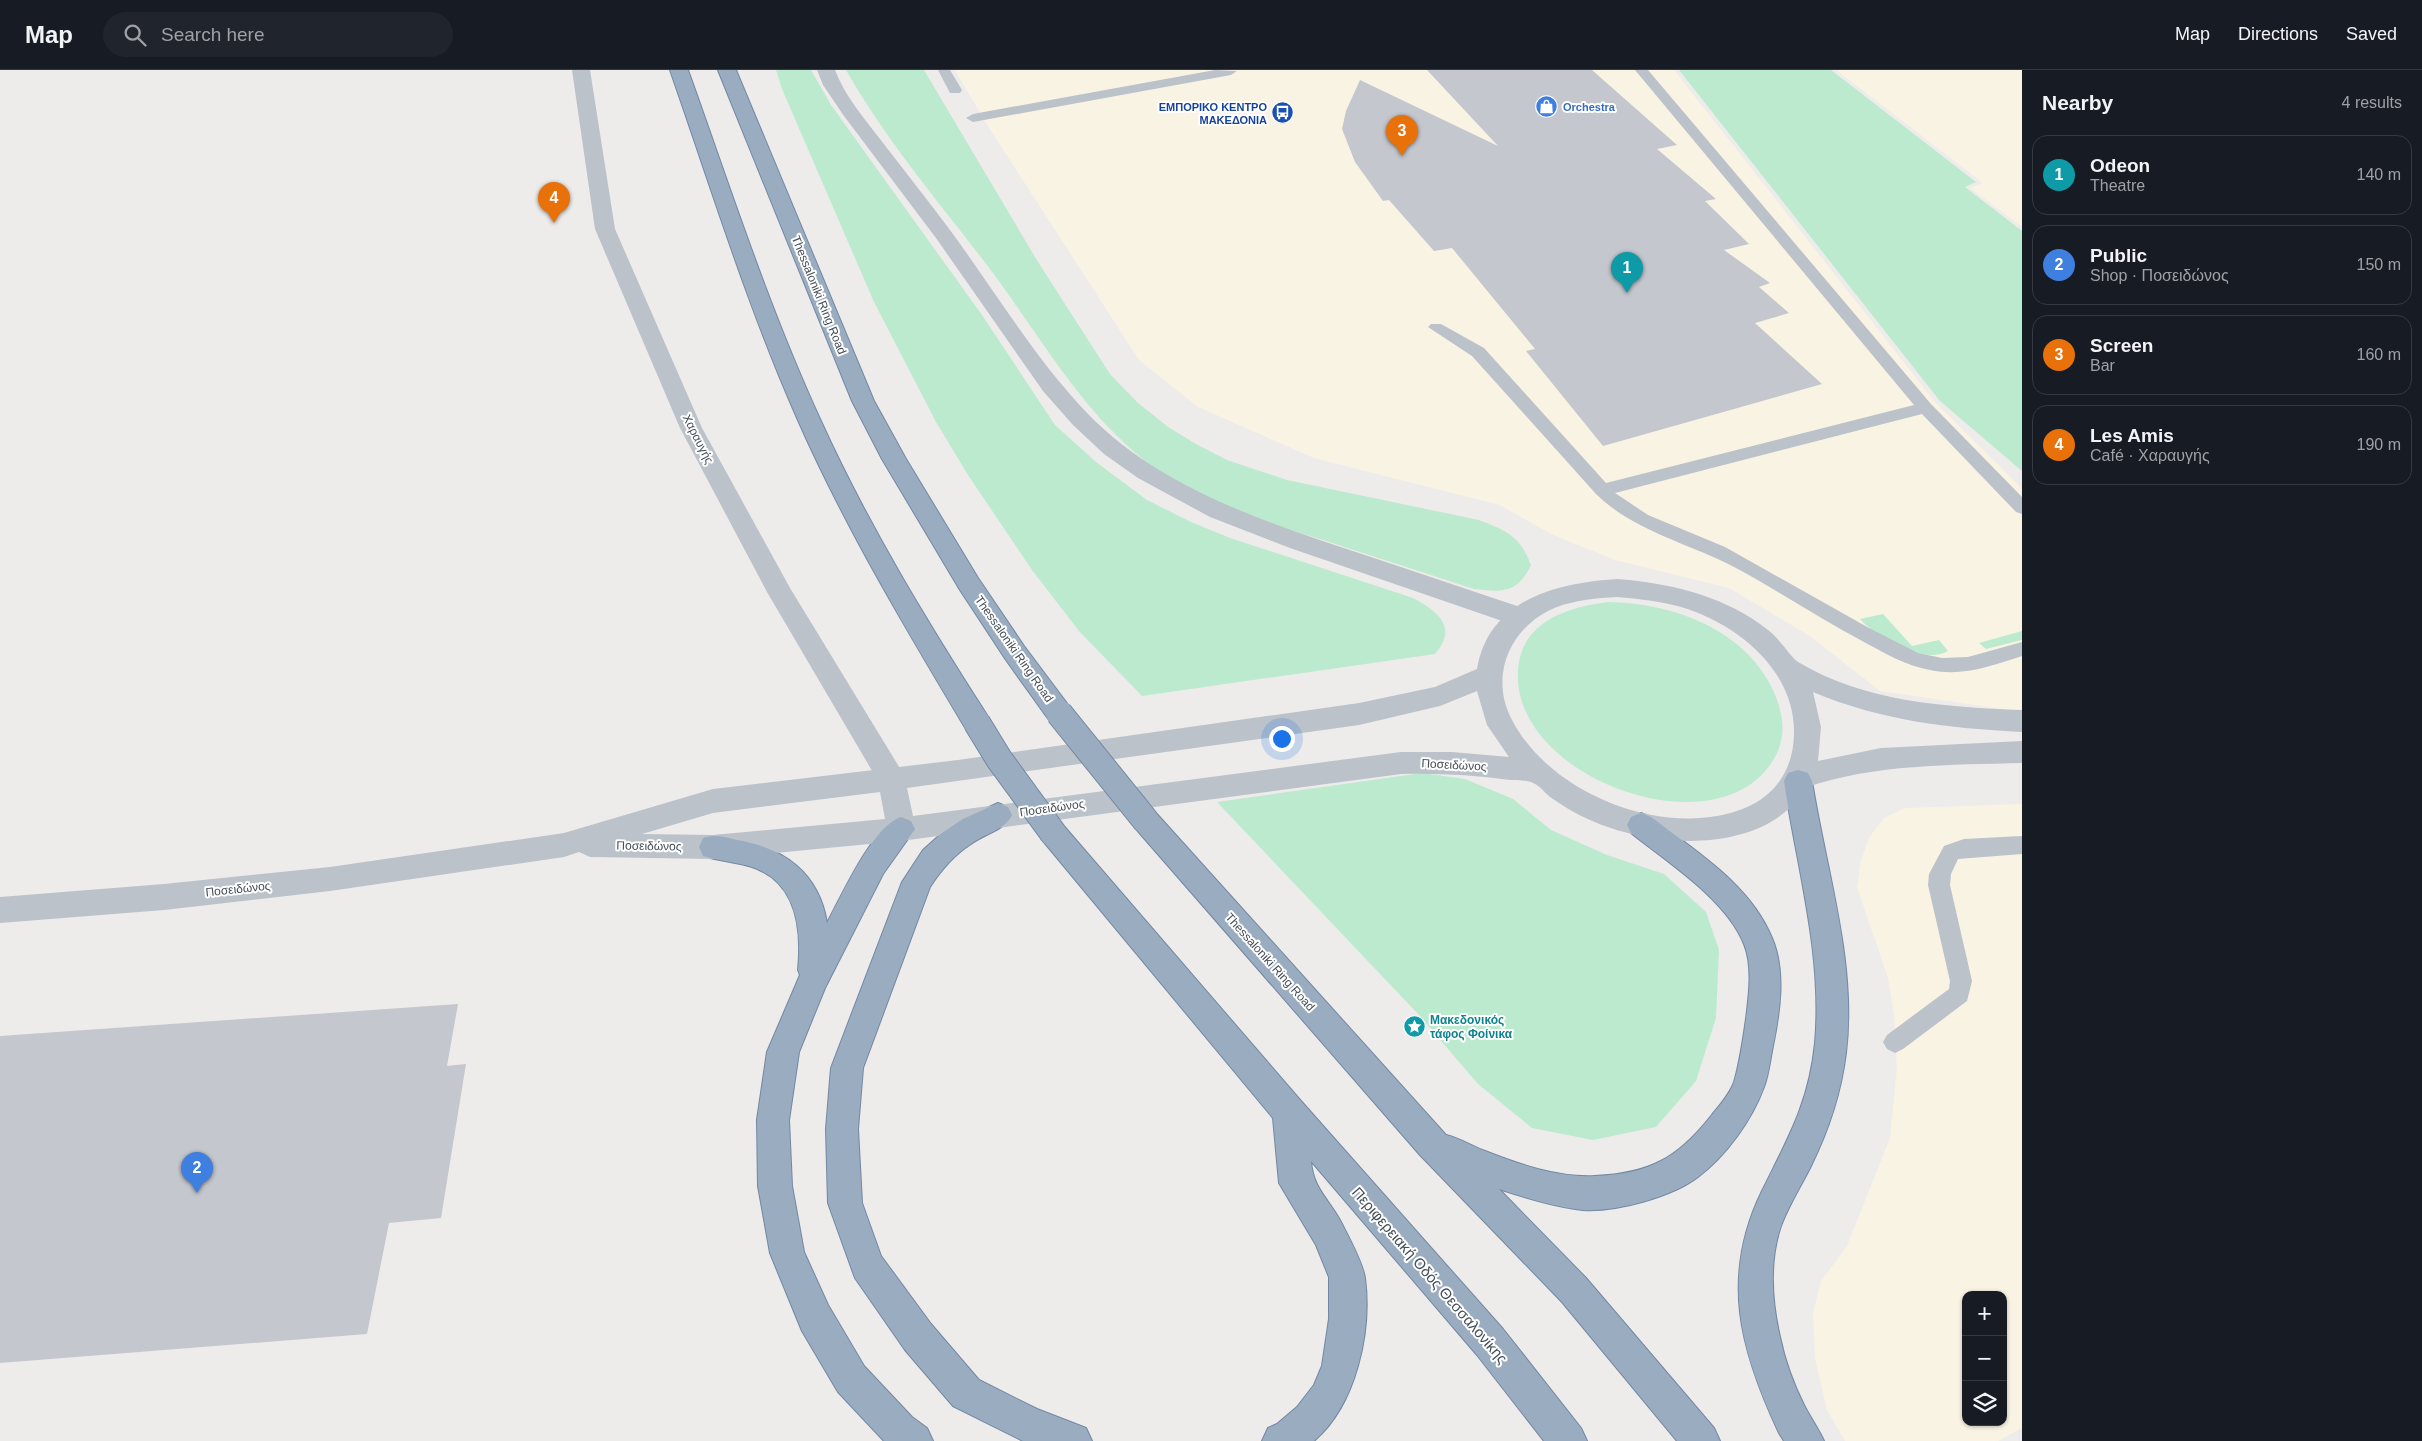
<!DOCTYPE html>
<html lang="en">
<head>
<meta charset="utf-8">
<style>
	body { margin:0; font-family:Helvetica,sans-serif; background:#20242c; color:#f1f3f6 }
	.controls { position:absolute; right:15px; bottom:15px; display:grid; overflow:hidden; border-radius:10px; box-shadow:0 1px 4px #0004 }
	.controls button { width:45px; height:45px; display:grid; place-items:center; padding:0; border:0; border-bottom:1px solid #363941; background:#171b24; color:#f1f3f6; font:25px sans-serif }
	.you { position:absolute; left:1281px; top:668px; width:18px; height:18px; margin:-12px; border:4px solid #fff; border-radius:50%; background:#1a73e8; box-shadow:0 0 0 8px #1a73e833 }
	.badge { display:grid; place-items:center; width:32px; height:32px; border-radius:50%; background:#276ccc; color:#fff; font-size:16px; font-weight:700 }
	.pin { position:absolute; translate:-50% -41px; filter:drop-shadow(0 1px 2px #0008) }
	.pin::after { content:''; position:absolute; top:26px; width:18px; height:15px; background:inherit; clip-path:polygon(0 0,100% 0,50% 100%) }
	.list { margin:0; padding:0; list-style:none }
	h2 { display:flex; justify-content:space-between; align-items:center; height:65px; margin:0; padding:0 20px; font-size:21px }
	h2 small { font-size:16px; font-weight:400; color:#9ea1a6 }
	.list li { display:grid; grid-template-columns:32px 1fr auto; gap:15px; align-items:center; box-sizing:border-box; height:80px; margin:0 10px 10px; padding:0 10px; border:1px solid #363941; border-radius:15px }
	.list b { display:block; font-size:19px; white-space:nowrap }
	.list p { margin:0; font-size:16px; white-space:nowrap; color:#9ea1a6 }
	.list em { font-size:16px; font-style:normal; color:#9ea1a6 }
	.icon { flex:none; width:28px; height:28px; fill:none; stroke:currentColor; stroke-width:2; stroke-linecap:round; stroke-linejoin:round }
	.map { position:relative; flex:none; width:2022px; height:1371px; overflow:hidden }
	header { display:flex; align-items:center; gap:30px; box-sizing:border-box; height:70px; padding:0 25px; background:#171b24; border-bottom:1px solid #363941 }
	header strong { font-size:24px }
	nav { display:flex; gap:28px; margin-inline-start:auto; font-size:18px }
	.search { width:350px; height:45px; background:#20242c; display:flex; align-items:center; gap:12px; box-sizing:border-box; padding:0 18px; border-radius:28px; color:#9ea1a6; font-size:19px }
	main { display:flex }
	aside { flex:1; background:#171b24 }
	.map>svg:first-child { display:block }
	.commercial { fill:#f9f3e4; fill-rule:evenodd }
	.green { fill:#bceace }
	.building { fill:#c5c7ce }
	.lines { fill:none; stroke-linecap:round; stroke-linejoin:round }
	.trunk-casing { stroke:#7288a3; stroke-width:2 }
	.service { fill:#bbc2ca; fill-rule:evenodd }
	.minor { fill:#bbc2ca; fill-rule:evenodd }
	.tertiary { fill:#bbc2ca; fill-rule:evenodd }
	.trunk { fill:#9aacc0; fill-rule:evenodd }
	.trunk-bridge-casing { stroke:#7288a3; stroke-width:28; stroke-linecap:butt }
	.trunk-bridge { stroke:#9aacc0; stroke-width:26 }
	.labels { text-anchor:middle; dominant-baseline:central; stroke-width:4; stroke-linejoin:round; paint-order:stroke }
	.far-transit-label { font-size:11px; font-weight:bold; fill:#164399; stroke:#fff; text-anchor:end }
	.far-shop-label { font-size:11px; font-weight:bold; fill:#366cbe; stroke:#fff; text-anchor:start }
	.street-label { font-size:12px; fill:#454e57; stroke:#fff }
	.culture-label { font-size:12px; font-weight:bold; fill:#0d838f; stroke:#fff; text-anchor:start }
	.near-street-label { font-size:15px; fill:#454e57; stroke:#fff }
</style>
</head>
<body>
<header>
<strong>Map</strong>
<div class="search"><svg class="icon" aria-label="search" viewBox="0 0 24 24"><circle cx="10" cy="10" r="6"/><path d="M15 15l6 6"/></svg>Search here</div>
<nav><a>Map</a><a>Directions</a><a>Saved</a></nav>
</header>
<main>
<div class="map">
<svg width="2022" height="1371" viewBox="0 0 2022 1371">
	<rect width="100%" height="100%" fill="#eeebeb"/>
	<!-- commercial -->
	<g class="commercial">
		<polygon points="955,0 1674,0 1935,332 2022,419 2022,642 1880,621 1810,566 1729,518 1615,490 1551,464 1500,435 1314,388 1198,337 1139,290 986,53"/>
		<polygon points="1836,0 2022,0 2022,157 1970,118 1983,113"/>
		<path d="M2022,734V1358L1998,1371H1845L1827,1340L1815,1288L1813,1243L1821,1211L1847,1176L1890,1068L1897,998L1894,945L1888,908L1857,817L1861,790L1870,766L1884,748L1905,738ZM1966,1225H2003V1352H1966Z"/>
	</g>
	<!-- green -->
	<g class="green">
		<path d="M776,0H811L831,35L982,245L1055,355L1096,392L1147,430L1191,452L1230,468L1413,528C1437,541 1459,557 1435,584L1142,626L1079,561L1032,500L968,405L936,352L874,232L782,19Z"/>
		<path d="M846,0H924L1038,192L1110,304L1137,332L1168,357L1196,374L1227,390L1287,410L1479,450C1507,461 1520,466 1531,495C1517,524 1503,522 1474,519C1423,502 1371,486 1320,469C1270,454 1218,438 1174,411C1095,363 1049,280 996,207C945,139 888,74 846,0Z"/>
		<polygon points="1679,0 1831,0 1976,112 1965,117 2022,161 2022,401 1940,331"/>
		<path d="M1609,532C1669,533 1740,557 1770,614C1783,639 1789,667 1772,692C1713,784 1500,703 1519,592C1526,549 1573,536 1609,532Z"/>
		<path d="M1883,544L1912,576L1939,570L1948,581C1924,595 1877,568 1860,549Z"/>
		<polygon points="2022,561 2022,570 1986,579 1979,573"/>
		<polygon points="1422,703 1465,709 1513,729 1551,760 1607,785 1664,804 1706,842 1719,880 1716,948 1696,1011 1656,1057 1593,1070 1532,1058 1478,1014 1418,944 1217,732"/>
	</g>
	<!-- building -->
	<g class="building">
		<polygon points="1427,0 1592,0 1677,75 1657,79 1716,129 1705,131 1749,174 1724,180 1770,213 1759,217 1789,243 1755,253 1822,314 1603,376 1526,281 1535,279 1452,178 1434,181 1389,130 1383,131 1355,92 1342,59 1346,41 1360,10 1498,76"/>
		<polygon points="458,934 447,996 466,994 441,1148 389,1153 367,1264 0,1293 0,966"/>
	</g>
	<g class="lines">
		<defs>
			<g id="trunk">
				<path d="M670,0H688C730,117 768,236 820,349C867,453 926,550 987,645L991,653L987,661L977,664L967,661C906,559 845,457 797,348C747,235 711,117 670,0Z"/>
				<polygon points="718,0 736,0 874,331 906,389 978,508 1024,576 1069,636 1072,643 1069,650 1059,653 1049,650 1006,590 960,520 882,389 852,331"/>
				<path d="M1798,700L1808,703L1812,711C1826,801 1857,892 1846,983C1841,1024 1828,1062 1810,1098C1800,1118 1787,1138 1780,1159C1769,1194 1772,1232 1780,1267C1785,1291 1793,1313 1804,1335C1810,1347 1818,1358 1824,1371H1784L1779,1363C1740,1280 1720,1207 1762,1121C1788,1068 1809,1033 1815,973C1823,885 1797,798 1784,711L1788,703Z"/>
				<path d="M998,733L1008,737L1012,745C1005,760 984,764 971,774C954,785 941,800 930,817L863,998L858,1059L862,1133L881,1186L931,1254L979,1310L1037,1339L1086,1358L1092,1371H1023L953,1336L905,1280L855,1208L828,1133L826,1059L831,998L902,812L923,780L942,763L963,749Z"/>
				<path d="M1146,739L1156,743L1446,1065C1459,1068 1472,1076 1485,1081C1518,1094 1558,1108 1595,1106C1649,1104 1678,1088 1711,1046C1719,1036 1730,1024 1734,1012C1740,992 1743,969 1746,949C1749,925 1753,896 1744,874C1726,829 1667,792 1631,763L1627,755L1631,747L1641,743L1651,747C1695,781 1750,814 1772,868C1786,901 1780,942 1773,976C1770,990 1769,1004 1764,1017C1752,1050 1726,1086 1698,1107C1672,1127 1616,1142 1583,1140C1555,1137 1526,1128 1499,1119L1586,1208L1714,1358L1720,1371H1677L1562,1232L1420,1085L1136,759L1132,751L1136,743Z"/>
				<path d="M901,747L911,751L915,759L883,804L825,918L799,982L789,1050L792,1116L804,1182L828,1235L864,1296L912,1347L927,1358L933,1371H884L838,1322L802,1261L770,1183L758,1116L757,1050L767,982L800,905L798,900C802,860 797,812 752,797C736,792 719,791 703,786L699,777L703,768C715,764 724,767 737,770C784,778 819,803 827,853C842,825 872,757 901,747Z"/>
				<path d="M1053,751L1063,755L1301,1031L1503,1259L1581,1358L1587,1371H1544L1477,1285L1311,1091C1313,1119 1329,1129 1341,1152C1348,1166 1363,1193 1365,1208C1372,1262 1356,1335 1314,1371H1262L1268,1358L1277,1354L1297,1337L1314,1315L1322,1296L1329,1249V1207L1316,1175L1279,1113L1273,1048L1043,771L1039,763L1043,755Z"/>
			</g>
		</defs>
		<!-- trunk casing -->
		<use href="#trunk" class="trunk-casing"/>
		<!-- service -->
		<g class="service">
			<polygon points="938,0 950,0 962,20 960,23 950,23"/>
			<polygon points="1215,0 1237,1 1231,5 973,52 966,48 973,44"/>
			<path d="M1635,0H1648L1931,334L2022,427V444L2016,442L1922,344L1615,423L1648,445L1725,477L1869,558L1918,583L1942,588L1968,587L2022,572V586C1991,596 1962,607 1930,600C1906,596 1885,583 1864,572C1820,549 1779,521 1736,498C1689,473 1635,462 1596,424L1472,286L1428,257L1431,254H1441L1484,278L1606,413L1914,335Z"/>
			<polygon points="2022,766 2022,784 1958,789 1951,804 1950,815 1972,911 1967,931 1903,979 1895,983 1887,979 1883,972 1887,965 1949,919 1950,911 1928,815 1929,804 1944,776 1964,769"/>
		</g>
		<!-- minor -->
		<g class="minor">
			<polygon points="572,0 590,0 615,159 702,358 790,518 901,700 905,708 901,716 891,719 881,716 767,522 680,358 595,159"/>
			<path d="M817,0H835C845,26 863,47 880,69C903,99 927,129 950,160C995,221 1035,289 1088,344C1162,420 1269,453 1368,486C1422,504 1475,522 1529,540L1533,547L1529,554L1520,556L1511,554L1290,478L1210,447L1138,408L1104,384L1073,355L1043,321L936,168L844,46L823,15Z"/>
		</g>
		<!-- tertiary -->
		<path class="tertiary" d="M1617,509C1667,513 1718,524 1760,554C1767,559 1775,565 1780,572C1786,578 1791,587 1798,592C1865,632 1945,637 2022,640V662C1948,658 1882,651 1813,622L1821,657L1818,691L1881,678L2022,671V693C1949,695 1876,694 1807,717C1765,786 1654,779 1590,750C1576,744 1563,736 1550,727C1545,723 1539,715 1533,713C1527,710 1517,710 1510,710C1474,705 1438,703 1401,704L901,771L713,789L590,787L579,782L564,787L330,821L164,840L0,853V827L164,814L330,797L564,763L713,719L958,690L1359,633L1435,617L1477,599C1489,529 1557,513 1617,509ZM1617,527C1639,529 1660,531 1681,537C1738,554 1796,601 1794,665C1793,699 1776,725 1745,738C1666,770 1551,725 1512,650C1488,605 1511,555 1557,537C1576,530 1597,528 1617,527ZM1477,621L1487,655L1509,687L1452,682H1401L913,746L907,718L1359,655L1440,636ZM880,722L885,749L713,765L642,764L713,743Z"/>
		<!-- trunk -->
		<use href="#trunk" class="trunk"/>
		<defs>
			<g id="trunk-bridge">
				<polyline points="1059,643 1146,751"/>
				<polyline points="977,653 999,689 1053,763"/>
			</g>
		</defs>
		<!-- trunk-bridge casing -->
		<use href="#trunk-bridge" class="trunk-bridge-casing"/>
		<!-- trunk-bridge -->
		<use href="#trunk-bridge" class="trunk-bridge"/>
	</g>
	<!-- icons -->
	<defs>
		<symbol id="shop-disc" viewBox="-11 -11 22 22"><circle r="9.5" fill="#3f7fe0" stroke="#fff"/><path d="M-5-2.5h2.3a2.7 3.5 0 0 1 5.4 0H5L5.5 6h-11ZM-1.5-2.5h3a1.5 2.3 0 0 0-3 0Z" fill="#fff"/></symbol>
		<symbol id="bus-disc" viewBox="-11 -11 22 22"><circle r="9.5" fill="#1a4fb4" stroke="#fff"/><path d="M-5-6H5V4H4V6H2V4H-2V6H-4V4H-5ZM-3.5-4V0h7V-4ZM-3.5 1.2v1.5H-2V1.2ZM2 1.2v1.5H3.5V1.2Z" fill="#fff"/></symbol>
		<symbol id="sight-disc" viewBox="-11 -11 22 22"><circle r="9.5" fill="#0f9aa8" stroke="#fff"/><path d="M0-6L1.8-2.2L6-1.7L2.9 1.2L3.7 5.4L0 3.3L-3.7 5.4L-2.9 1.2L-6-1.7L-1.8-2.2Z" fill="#fff"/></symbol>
	</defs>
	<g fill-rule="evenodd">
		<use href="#shop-disc" x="1534" y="24" width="25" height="25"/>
		<use href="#bus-disc" x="1270" y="30" width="25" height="25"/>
		<use href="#sight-disc" x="1402" y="944" width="25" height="25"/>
	</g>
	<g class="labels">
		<!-- far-transit labels -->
		<g class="far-transit-label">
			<text x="1267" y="37">ΕΜΠΟΡΙΚΟ ΚΕΝΤΡΟ<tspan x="1267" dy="13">ΜΑΚΕΔΟΝΙΑ</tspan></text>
		</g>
		<!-- far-shop labels -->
		<g class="far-shop-label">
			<text x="1563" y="37">Orchestra</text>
		</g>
		<!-- street labels -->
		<g class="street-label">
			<text transform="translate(819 225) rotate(68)">Thessaloniki Ring Road</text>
			<text transform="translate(698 369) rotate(63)">Χαραυγής</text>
			<text transform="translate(1014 579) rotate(55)">Thessaloniki Ring Road</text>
			<text transform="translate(1454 695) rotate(3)">Ποσειδώνος</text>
			<text transform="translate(1052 738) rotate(-8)">Ποσειδώνος</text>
			<text transform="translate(649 776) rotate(1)">Ποσειδώνος</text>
			<text transform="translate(238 819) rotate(-6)">Ποσειδώνος</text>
			<text transform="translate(1270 892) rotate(48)">Thessaloniki Ring Road</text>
		</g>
		<!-- culture labels -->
		<g class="culture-label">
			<text x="1430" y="950">Μακεδονικός<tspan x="1430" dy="14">τάφος Φοίνικα</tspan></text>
		</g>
		<!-- near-street labels -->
		<g class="near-street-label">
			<text transform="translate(1430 1205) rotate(49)">Περιφερειακή Οδός Θεσσαλονίκης</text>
		</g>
	</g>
</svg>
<div class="controls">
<button>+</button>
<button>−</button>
<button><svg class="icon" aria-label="layers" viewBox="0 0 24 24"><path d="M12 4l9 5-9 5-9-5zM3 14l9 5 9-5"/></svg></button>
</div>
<div class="you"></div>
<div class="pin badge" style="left:1627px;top:223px;background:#0f9aa8">1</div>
<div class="pin badge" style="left:197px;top:1123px;background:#3f7fe0">2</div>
<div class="pin badge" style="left:1402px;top:86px;background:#e8710a">3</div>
<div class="pin badge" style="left:554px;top:153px;background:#e8710a">4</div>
</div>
<aside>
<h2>Nearby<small>4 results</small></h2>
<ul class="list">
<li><span class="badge" style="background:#0f9aa8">1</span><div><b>Odeon</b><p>Theatre</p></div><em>140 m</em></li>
<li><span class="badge" style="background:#3f7fe0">2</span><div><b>Public</b><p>Shop · Ποσειδώνος</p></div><em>150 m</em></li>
<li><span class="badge" style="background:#e8710a">3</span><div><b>Screen</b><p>Bar</p></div><em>160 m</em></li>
<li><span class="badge" style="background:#e8710a">4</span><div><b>Les Amis</b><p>Café · Χαραυγής</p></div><em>190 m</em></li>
</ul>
</aside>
</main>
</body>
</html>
